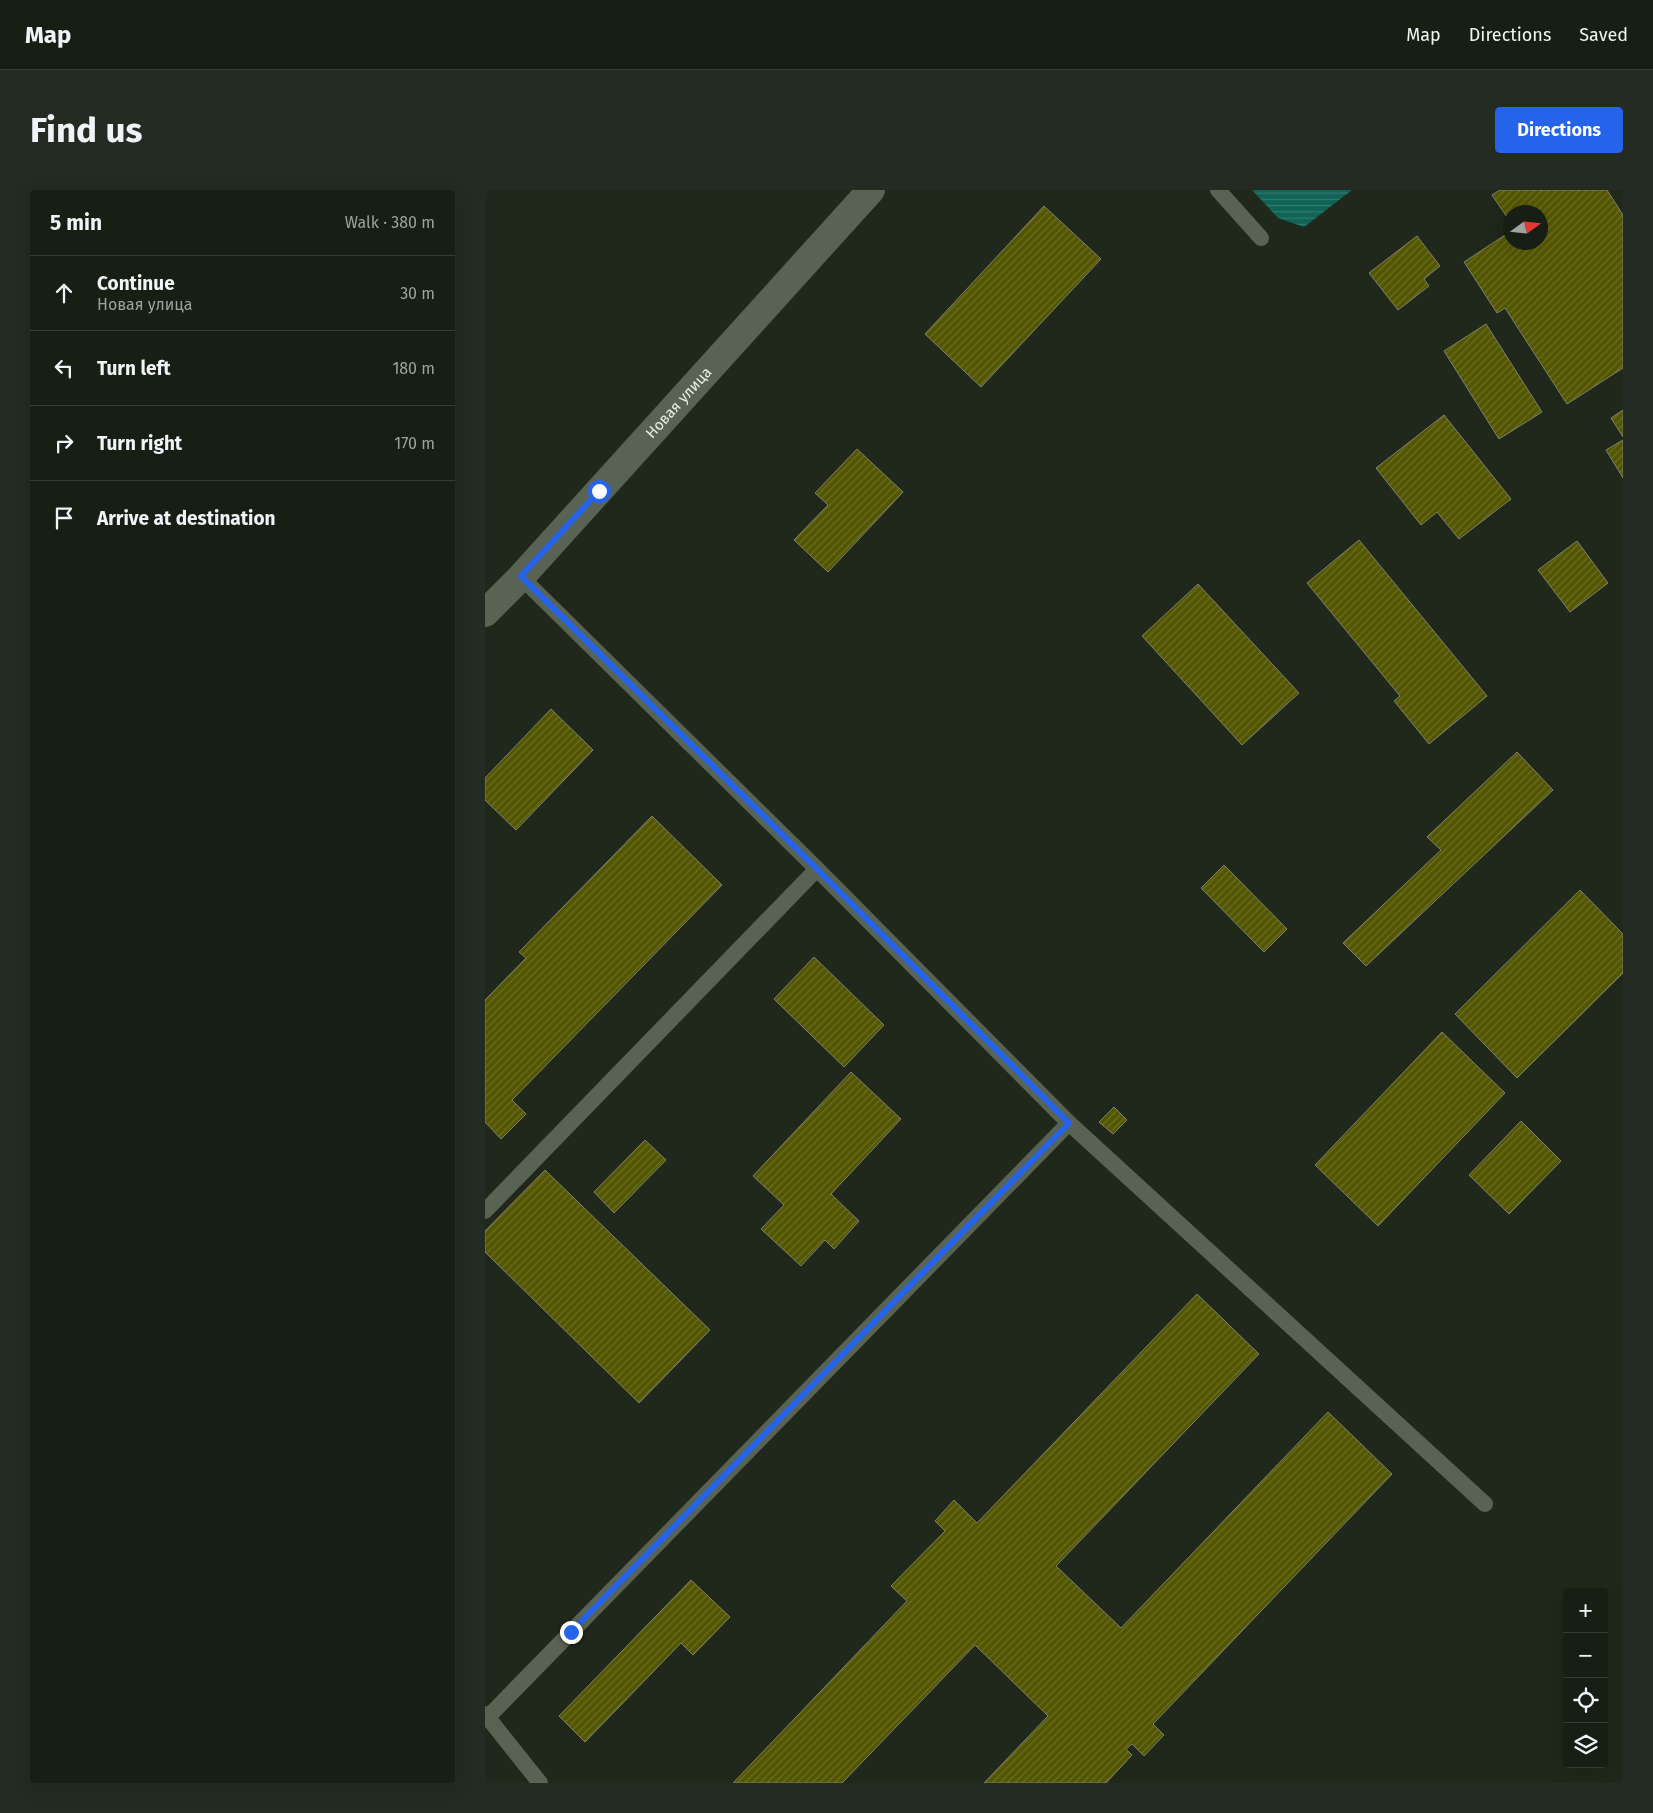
<!DOCTYPE html>
<html lang="en">
<head>
<meta charset="utf-8">
<style>
	body { margin:0; font-family:"Fira Sans",sans-serif; background:#242b22; color:#f1f3f6 }
	.controls { position:absolute; right:15px; bottom:15px; display:grid; overflow:hidden; border-radius:5px; box-shadow:0 5px 20px #0002 }
	.controls button { width:45px; height:45px; display:grid; place-items:center; padding:0; border:0; border-bottom:1px solid #363c34; background:#171e14; color:#f1f3f6; font:25px sans-serif }
	.compass { position:absolute; left:1018px; top:15px; width:45px; height:45px; border-radius:50%; background:#171e14; box-shadow:0 5px 20px #0002; rotate:75deg }
	.stop { position:absolute; width:15px; height:15px; margin:-11px; border:4px solid #2563eb; border-radius:50%; background:#fff }
	.stop.end { background:#2563eb; border-color:#fff; box-shadow:0 1px 5px #0008 }
	.list { margin:0; padding:0; list-style:none }
	h2 { display:flex; justify-content:space-between; align-items:center; height:65px; margin:0; padding:0 20px; font-size:21px }
	h2 small { font-size:16px; font-weight:400; color:#9ea2a0 }
	.list li { display:grid; grid-template-columns:32px 1fr auto; gap:15px; align-items:center; box-sizing:border-box; height:75px; padding:0 20px; border-top:1px solid #363c34 }
	.list b { display:block; font-size:19px; white-space:nowrap }
	.list p { margin:0; font-size:16px; white-space:nowrap; color:#9ea2a0 }
	.list em { font-size:16px; font-style:normal; color:#9ea2a0 }
	.icon { flex:none; width:28px; height:28px; fill:none; stroke:currentColor; stroke-width:2; stroke-linecap:round; stroke-linejoin:round }
	.map { position:relative; flex:none; width:1138px; height:1593px; overflow:hidden; border-radius:5px }
	header { display:flex; align-items:center; gap:30px; box-sizing:border-box; height:70px; padding:0 25px; background:#171e14; border-bottom:1px solid #363c34 }
	header strong { font-size:24px }
	nav { display:flex; gap:28px; margin-inline-start:auto; font-size:18px }
	.intro { display:flex; align-items:center; justify-content:space-between; box-sizing:border-box; height:120px; padding:0 30px }
	h1 { margin:0; font-size:35px }
	.button { padding:12px 22px; border-radius:5px; background:#2563eb; color:#fff; font-size:18px; font-weight:700 }
	main { display:flex; gap:30px; padding:0 30px }
	aside { flex:1; background:#171e14; border-radius:5px; box-shadow:0 5px 20px #0002 }
	.map>svg:first-child { display:block }
	.water { fill:url(#water-rules) }
	.building { fill:url(#building-hatch); stroke:#7f816e }
	.lines { fill:none; stroke-linecap:round; stroke-linejoin:round }
	.lane { stroke:#596353; stroke-width:16 }
	.secondary { stroke:#596353; stroke-width:28 }
	.route { stroke:#2563eb; stroke-width:6 }
	.labels { text-anchor:middle; dominant-baseline:central; stroke-width:5; stroke-linejoin:round; paint-order:stroke }
	.street-label { font-size:15px; fill:#e7ede3; stroke:#1f281a }
</style>
</head>
<body>
<header>
<strong>Map</strong>
<nav><a>Map</a><a>Directions</a><a>Saved</a></nav>
</header>
<div class="intro"><h1>Find us</h1><a class="button">Directions</a></div>
<main>
<aside>
<h2>5 min<small>Walk · 380 m</small></h2>
<ul class="list">
<li><svg class="icon" aria-label="ahead" viewBox="0 0 24 24"><path d="M12 20V5M6 11l6-6 6 6"/></svg><div><b>Continue</b><p>Новая улица</p></div><em>30 m</em></li>
<li><svg class="icon" aria-label="left" viewBox="0 0 24 24"><path d="M17 20v-9H6M10 6l-5 5 5 5"/></svg><div><b>Turn left</b></div><em>180 m</em></li>
<li><svg class="icon" aria-label="right" viewBox="0 0 24 24"><path d="M7 20v-9h11M14 6l5 5-5 5"/></svg><div><b>Turn right</b></div><em>170 m</em></li>
<li><svg class="icon" aria-label="arrive" viewBox="0 0 24 24"><path d="M6 21V4h12l-3 4 3 4H6"/></svg><div><b>Arrive at destination</b></div></li>
</ul>
</aside>
<div class="map">
<svg width="1138" height="1593" viewBox="0 0 1138 1593">
	<defs>
		<pattern id="water-rules" width="6" height="5" patternUnits="userSpaceOnUse" patternTransform="scale(1.25)"><rect width="6" height="5" fill="#106456"/><path d="M0 2.5h6" fill="none" stroke="#337a6e"/></pattern>
		<pattern id="building-hatch" width="6" height="6" patternUnits="userSpaceOnUse" patternTransform="scale(1.25)"><rect width="6" height="6" fill="#535600"/><path d="M-1 1l2-2M0 6l6-6M5 7l2-2" fill="none" stroke="#6c6f25"/></pattern>
	</defs>
	<rect width="100%" height="100%" fill="#1f281a"/>
	<!-- water -->
	<polygon class="water" points="767,0 867,0 819,37 793,28"/>
	<!-- building -->
	<g class="building">
		<polygon points="1015,0 1122,0 1138,25 1138,178 1082,214 1020,118 1012,123 979,72 1026,41 1026,52 1056,52 1056,22 1026,22 1026,33 1007,5"/>
		<polygon points="559,16 616,69 496,197 440,144"/>
		<polygon points="932,46 955,76 939,89 944,96 913,120 884,83"/>
		<polygon points="1001,134 1057,222 1014,249 959,161"/>
		<polygon points="1138,220 1138,247 1126,228"/>
		<polygon points="959,225 1026,309 974,349 952,322 936,335 891,278"/>
		<polygon points="1138,250 1138,288 1121,260"/>
		<polygon points="372,259 418,302 343,382 309,350 343,315 330,303"/>
		<polygon points="874,350 1002,506 944,554 909,511 915,506 822,393"/>
		<polygon points="1092,351 1123,393 1085,422 1053,380"/>
		<polygon points="713,394 814,503 757,555 657,446"/>
		<polygon points="66,519 108,560 31,640 0,610 0,588"/>
		<polygon points="1032,562 1068,600 881,776 858,753 956,660 942,647"/>
		<polygon points="167,626 237,695 27,910 41,924 16,949 0,932 0,810 41,768 34,762"/>
		<polygon points="739,675 802,739 779,762 716,698"/>
		<polygon points="1095,700 1138,744 1138,783 1032,888 970,824"/>
		<polygon points="329,767 399,835 359,877 289,809"/>
		<polygon points="957,842 1020,903 893,1036 830,975"/>
		<polygon points="366,882 416,929 346,1004 374,1031 349,1059 340,1050 316,1076 276,1039 299,1015 268,986"/>
		<polygon points="629,917 642,930 628,944 614,932"/>
		<polygon points="1036,931 1076,971 1024,1024 984,985"/>
		<polygon points="160,950 181,970 129,1023 109,1002"/>
		<polygon points="60,980 225,1140 154,1213 0,1062 0,1041"/>
		<polygon points="712,1104 774,1164 571,1376 636,1438 843,1222 907,1284 668,1534 679,1545 659,1566 647,1554 641,1559 647,1565 621,1593 499,1593 563,1526 490,1455 357,1593 248,1593 422,1411 406,1396 460,1341 450,1331 469,1310 492,1333"/>
		<polygon points="206,1390 245,1427 208,1465 196,1453 100,1552 74,1526"/>
	</g>
	<g class="lines">
		<!-- lane -->
		<g class="lane">
			<polyline points="733,0 776,48"/>
			<polyline points="36,387 332,679 584,933 1000,1314"/>
			<polyline points="0,1021 332,679"/>
			<polyline points="0,1524 55,1593"/>
			<polyline points="3,1527 584,933"/>
		</g>
		<!-- secondary -->
		<path class="secondary" id="s1" d="M0,423L36,387L386,0"/>
	</g>
	<g class="lines">
		<!-- route -->
		<polyline class="route" points="86,1442 584,933 332,679 36,386 114,301"/>
	</g>
	<g class="labels">
		<!-- street labels -->
		<g class="street-label">
			<text stroke="none"><textPath href="#s1" startOffset="286">Новая улица</textPath></text>
		</g>
	</g>
</svg>
<div class="controls">
<button>+</button>
<button>−</button>
<button><svg class="icon" aria-label="locate" viewBox="0 0 24 24"><circle cx="12" cy="12" r="6"/><path d="M12 2v4M12 18v4M2 12h4M18 12h4"/></svg></button>
<button><svg class="icon" aria-label="layers" viewBox="0 0 24 24"><path d="M12 4l9 5-9 5-9-5zM3 14l9 5 9-5"/></svg></button>
</div>
<svg class="compass" viewBox="-18 -18 36 36"><path d="M0-13l5 13h-10z" fill="#e53935"/><path d="M0 13l5-13h-10z" fill="#9ea2a0"/></svg>
<div class="stop" style="left:114px;top:301px"></div>
<div class="stop end" style="left:86px;top:1442px"></div>
</div>
</main>
</body>
</html>
